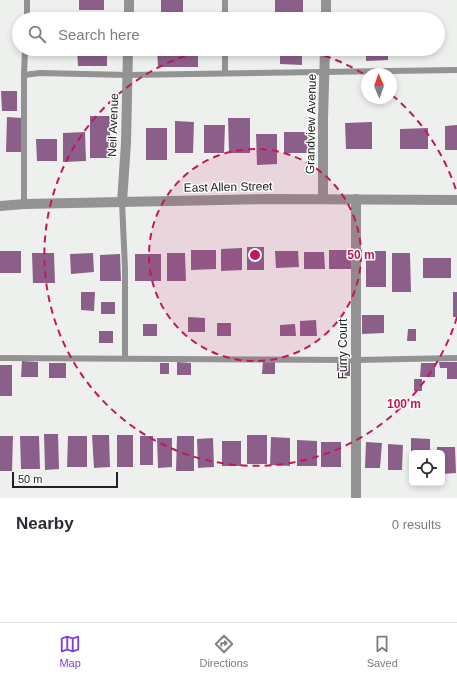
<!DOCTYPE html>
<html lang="en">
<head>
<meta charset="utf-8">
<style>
	body { margin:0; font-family:Arial,sans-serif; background:#f7f7f7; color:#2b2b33 }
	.controls { position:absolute; right:12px; bottom:12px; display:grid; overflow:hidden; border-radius:6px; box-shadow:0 2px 6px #0003 }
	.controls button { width:36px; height:36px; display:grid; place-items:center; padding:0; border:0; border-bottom:1px solid #e1e1e2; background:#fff; color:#2b2b33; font:20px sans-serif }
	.compass { position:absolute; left:361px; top:68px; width:36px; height:36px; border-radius:50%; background:#fff; box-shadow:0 2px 6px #0003; rotate:358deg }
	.scale { position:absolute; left:12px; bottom:10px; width:106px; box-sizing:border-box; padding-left:4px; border:2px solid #212221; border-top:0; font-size:11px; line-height:14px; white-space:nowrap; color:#212221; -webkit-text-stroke:3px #fbfefb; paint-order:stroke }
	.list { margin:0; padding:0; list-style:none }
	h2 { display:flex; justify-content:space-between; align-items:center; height:52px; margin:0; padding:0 16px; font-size:17px }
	h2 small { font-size:13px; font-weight:400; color:#7c7c81 }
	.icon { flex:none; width:22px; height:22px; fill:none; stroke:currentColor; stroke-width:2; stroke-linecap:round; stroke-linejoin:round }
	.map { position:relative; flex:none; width:457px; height:498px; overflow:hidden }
	.search { position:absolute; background:#fff; box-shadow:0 2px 6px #0003; left:12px; right:12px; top:12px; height:44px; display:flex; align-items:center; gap:10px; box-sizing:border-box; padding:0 14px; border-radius:22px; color:#7c7c81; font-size:15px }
	.sheet { height:124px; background:#fff }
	nav { display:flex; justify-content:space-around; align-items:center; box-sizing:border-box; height:56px; border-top:1px solid #e1e1e2; background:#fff; font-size:11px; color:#7c7c81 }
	nav a { display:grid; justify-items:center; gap:2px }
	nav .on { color:#7c3aed }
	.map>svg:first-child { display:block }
	.building { fill:#8c5f8b }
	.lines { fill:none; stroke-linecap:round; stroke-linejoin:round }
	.lane { stroke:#929392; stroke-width:6 }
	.street { stroke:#929392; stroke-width:10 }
	.ring { fill:none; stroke:#c2185b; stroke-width:2; stroke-dasharray:7 5 }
	.labels { text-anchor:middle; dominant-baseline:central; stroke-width:3; stroke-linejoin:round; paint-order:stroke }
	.street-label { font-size:12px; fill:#212221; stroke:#fbfefb }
	.centre { fill:#c2185b; stroke:#fbfefb; stroke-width:2 }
	.ring-label { font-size:12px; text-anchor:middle; font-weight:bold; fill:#c2185b; stroke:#fbfefb; stroke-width:3; stroke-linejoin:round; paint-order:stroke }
</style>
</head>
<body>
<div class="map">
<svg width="457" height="498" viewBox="0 0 457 498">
	<rect width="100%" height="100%" fill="#eef0ee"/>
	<!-- building -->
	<g class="building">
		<rect x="79" y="0" width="25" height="10"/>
		<rect x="161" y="0" width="22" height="14"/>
		<rect x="275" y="0" width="28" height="19"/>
		<polygon points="77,49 107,49 107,66 78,66"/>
		<polygon points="157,49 198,49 198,67 158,67"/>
		<polygon points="280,49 302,49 302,65 280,64"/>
		<polygon points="366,49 388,49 388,60 366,61"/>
		<polygon points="1,91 17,91 17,111 2,111"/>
		<rect x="90" y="116" width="20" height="42"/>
		<polygon points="7,117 22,118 21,152 6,152"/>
		<polygon points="228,118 250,118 250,153 229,153"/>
		<polygon points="175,121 194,122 193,153 175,153"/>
		<polygon points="372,122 372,149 346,149 345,123"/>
		<polygon points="204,125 225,125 224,153 204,153"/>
		<polygon points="457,125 457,150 445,150 445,126"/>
		<rect x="146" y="128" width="21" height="32"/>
		<polygon points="428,128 428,149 400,149 400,129"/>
		<polygon points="85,132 86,161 63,162 63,133"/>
		<rect x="284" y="132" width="25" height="21"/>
		<polygon points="256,134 277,134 277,164 257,165"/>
		<polygon points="36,139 57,139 57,161 37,161"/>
		<rect x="247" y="247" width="17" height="23"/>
		<polygon points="242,248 242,270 221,271 221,249"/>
		<polygon points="191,250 216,250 216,269 191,270"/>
		<rect x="329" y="250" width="22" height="19"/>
		<rect x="0" y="251" width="21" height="22"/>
		<polygon points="275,251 298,251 299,267 276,268"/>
		<rect x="366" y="251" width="20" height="36"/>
		<polygon points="304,252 324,252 325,269 304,269"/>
		<polygon points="32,253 54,253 55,283 33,283"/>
		<polygon points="93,253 94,272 71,274 70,254"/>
		<polygon points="167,253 185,253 186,281 167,281"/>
		<polygon points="392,253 410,253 411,292 392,292"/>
		<polygon points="120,254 121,281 100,281 100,255"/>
		<rect x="135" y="254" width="26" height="27"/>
		<rect x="423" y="258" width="28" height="20"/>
		<polygon points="81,292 95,292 94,311 81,310"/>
		<rect x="453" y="292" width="4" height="25"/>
		<rect x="101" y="302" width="14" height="12"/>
		<polygon points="362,315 384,315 384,333 362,334"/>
		<polygon points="188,317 205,318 205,332 188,332"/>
		<polygon points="316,320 317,336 300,336 300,321"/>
		<rect x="217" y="323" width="14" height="13"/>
		<rect x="143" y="324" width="14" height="12"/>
		<polygon points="295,324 296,336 280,336 280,325"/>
		<polygon points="408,329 416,329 416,341 407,341"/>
		<rect x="99" y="331" width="14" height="12"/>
		<polygon points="263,360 275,360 275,374 262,374"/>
		<polygon points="22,361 38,362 38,377 21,377"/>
		<polygon points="177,362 191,363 191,375 177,375"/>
		<rect x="337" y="362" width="13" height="14"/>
		<polygon points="439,362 457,362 457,379 447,379 447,368 440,368"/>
		<rect x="49" y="363" width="17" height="15"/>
		<rect x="160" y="363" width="9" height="11"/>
		<polygon points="421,363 435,363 435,377 420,377"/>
		<rect x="0" y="365" width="12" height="31"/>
		<rect x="414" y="379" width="8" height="12"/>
		<polygon points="44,434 58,434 59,469 45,470"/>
		<polygon points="92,435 109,435 110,467 94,468"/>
		<rect x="117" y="435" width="16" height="32"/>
		<rect x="247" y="435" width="20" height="29"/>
		<polygon points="0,436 13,436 12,471 0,471"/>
		<polygon points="20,436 39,436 40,469 21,469"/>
		<polygon points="68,436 87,436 87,467 67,467"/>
		<rect x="140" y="436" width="13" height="29"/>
		<polygon points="177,436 194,436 194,471 176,471"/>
		<polygon points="271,437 290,438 290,466 270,465"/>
		<polygon points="157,438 172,438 172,467 158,468"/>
		<polygon points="213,438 214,467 198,468 197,439"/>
		<polygon points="411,438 430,439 430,453 411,453"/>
		<polygon points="297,440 317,441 317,466 297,466"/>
		<rect x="222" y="441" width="19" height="25"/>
		<rect x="321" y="442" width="20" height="25"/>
		<polygon points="366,442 382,443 380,468 365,468"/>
		<polygon points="388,444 403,445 402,470 388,470"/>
		<polygon points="437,447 455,447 456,473 442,474 442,453 437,453"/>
	</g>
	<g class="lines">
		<!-- lane -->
		<g class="lane">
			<polyline points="27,19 27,0"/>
			<polyline points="225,19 225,0"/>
			<polyline points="225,73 225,49"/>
			<polyline points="24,75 40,73 128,75 457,70"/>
			<polyline points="122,202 125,268 125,358"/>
			<polyline points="24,204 24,75 25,49"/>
			<polyline points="0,358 356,360 457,358"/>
		</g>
		<!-- street -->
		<g class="street">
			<polyline points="129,19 129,0"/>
			<polyline points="326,19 326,0"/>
			<polyline points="323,199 323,119 325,49"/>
			<polyline points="122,202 126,143 128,49"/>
			<polyline points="0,206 24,204 268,199 457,200"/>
			<polyline points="356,498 356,199"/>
		</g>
	</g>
	<!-- distance rings -->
	<circle cx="255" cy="255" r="106" fill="#c2185b" fill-opacity=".12"/>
	<g class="ring">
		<circle cx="255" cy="255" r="106"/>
		<path d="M457 317A211 211 0 1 1 209 49M301 49A211 211 0 0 1 367 76M392 95A211 211 0 0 1 457 193"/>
	</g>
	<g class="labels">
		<!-- street labels -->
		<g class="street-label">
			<text transform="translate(311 124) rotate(-89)">Grandview Avenue</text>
			<text transform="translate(113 125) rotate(-88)">Neil Avenue</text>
			<text transform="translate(228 187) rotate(-1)">East Allen Street</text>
			<text transform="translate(343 349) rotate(-90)">Furry Court</text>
		</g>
	</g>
	<circle cx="255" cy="255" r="6" class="centre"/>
	<g class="ring-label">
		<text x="361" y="259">50 m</text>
		<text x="404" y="408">100 m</text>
	</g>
</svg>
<div class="controls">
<button><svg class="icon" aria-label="locate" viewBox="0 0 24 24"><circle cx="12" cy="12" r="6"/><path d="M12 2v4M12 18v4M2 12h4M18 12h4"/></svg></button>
</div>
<svg class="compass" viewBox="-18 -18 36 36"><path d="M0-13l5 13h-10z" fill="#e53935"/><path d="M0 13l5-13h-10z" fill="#7c7c81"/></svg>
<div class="scale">50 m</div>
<div class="search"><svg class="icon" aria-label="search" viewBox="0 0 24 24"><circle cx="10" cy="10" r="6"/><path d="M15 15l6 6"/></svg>Search here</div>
</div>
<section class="sheet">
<h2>Nearby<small>0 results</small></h2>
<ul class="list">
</ul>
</section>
<nav>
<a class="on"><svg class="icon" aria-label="map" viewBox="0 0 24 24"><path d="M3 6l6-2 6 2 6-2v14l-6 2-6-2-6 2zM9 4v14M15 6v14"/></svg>Map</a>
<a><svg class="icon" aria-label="directions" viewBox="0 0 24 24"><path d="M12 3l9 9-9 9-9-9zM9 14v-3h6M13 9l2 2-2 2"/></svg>Directions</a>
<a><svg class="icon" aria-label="saved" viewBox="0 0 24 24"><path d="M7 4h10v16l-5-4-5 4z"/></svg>Saved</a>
</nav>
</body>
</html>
